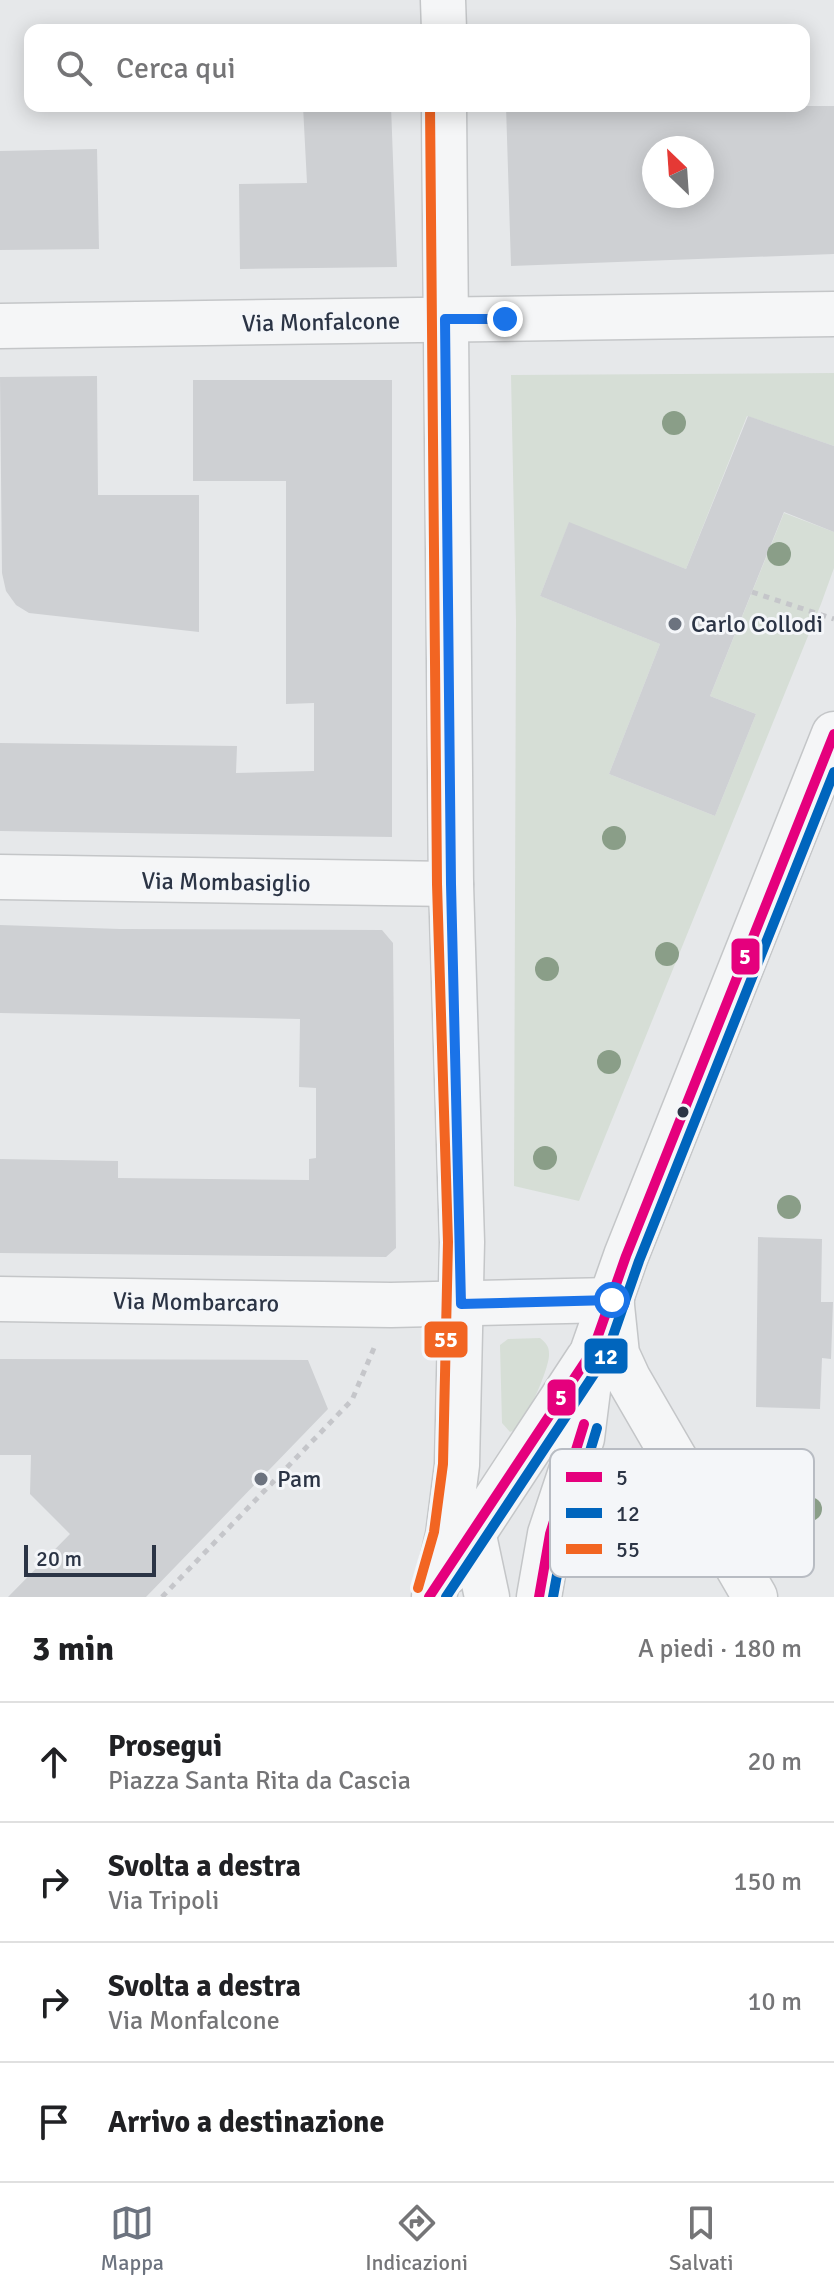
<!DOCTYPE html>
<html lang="it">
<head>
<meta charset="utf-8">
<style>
	body { margin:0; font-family:Signika,sans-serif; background:#f6f6f6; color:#202124 }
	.compass { position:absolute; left:642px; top:136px; width:72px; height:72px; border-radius:50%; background:#fff; box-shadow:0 4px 20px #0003; rotate:335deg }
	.scale { position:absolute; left:24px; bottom:20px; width:132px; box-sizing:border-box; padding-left:8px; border:4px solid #2b3445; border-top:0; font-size:22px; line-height:28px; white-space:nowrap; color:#2b3445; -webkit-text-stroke:6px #f4f6f9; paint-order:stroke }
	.stop { position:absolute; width:24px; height:24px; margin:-18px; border:6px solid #1a73e8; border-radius:50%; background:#fff }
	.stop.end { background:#1a73e8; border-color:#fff; box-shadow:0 2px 8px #0008 }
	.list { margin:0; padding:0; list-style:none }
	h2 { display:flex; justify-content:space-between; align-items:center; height:104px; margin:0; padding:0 32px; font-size:34px }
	h2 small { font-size:26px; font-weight:400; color:#757577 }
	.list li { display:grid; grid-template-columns:52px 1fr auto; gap:24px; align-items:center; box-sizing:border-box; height:120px; padding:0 32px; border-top:2px solid #e0e0e0 }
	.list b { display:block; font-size:30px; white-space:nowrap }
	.list p { margin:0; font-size:26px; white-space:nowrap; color:#757577 }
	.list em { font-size:26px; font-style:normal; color:#757577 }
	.icon { flex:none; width:44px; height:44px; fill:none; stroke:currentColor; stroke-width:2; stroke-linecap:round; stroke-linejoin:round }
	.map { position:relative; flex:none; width:834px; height:1597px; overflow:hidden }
	.search { position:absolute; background:#fff; box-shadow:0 4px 20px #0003; left:24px; right:24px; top:24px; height:88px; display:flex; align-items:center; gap:20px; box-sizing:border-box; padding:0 28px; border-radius:16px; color:#757577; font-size:30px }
	.sheet { height:584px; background:#fff }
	nav { display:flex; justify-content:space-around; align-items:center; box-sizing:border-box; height:112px; border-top:2px solid #e0e0e0; background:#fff; font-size:22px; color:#757577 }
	nav a { display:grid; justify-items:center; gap:4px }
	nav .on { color:#6c737f }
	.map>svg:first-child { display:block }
	.green { fill:#d6ded6 }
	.building { fill:#ced0d3; fill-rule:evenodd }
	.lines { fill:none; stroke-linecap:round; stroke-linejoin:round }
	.minor-casing { stroke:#c4c6c8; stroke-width:47 }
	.path { stroke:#c5c6ca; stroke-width:5; stroke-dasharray:6 6; stroke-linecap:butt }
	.minor { stroke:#f5f6f7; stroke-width:44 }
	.bus-1-casing { stroke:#f4f6f9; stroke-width:16 }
	.bus-2-casing { stroke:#f4f6f9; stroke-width:16 }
	.bus-3-casing { stroke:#f4f6f9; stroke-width:16 }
	.bus-1 { stroke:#e5007d; stroke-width:10 }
	.bus-2 { stroke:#0065bd; stroke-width:10 }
	.bus-3 { stroke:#f26522; stroke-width:10 }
	.tree { fill:#8a9e88 }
	.route { stroke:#1a73e8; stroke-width:10 }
	.poi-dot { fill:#6c737f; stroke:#f4f6f9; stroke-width:3 }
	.bus-dot { fill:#2b3445; stroke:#f4f6f9; stroke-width:3 }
	.labels { text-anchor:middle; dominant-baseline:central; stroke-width:6; stroke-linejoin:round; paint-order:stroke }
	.street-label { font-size:24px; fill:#2b3445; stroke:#f4f6f9 }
	.poi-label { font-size:24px; fill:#2b3445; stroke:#f4f6f9; text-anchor:start }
	.key { fill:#f4f6f9; stroke:#b8bcc3; stroke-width:2 }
	.key-label { font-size:22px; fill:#2b3445 }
	.line-badge { stroke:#f4f6f9; stroke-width:3 }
	.badge-label { font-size:22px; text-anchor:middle; font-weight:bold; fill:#fff }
</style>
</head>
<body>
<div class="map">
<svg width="834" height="1597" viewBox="0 0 834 1597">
	<rect width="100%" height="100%" fill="#e6e8ea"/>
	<!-- green -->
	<g class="green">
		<polygon points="834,373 834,446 747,416 686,569 569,523 540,596 660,644 609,774 715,816 756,714 710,696 784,513 834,532 834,568 821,604 579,1201 514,1186 516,620 511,375"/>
		<path d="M540,1338C546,1343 549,1346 549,1354C550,1368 523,1430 510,1432L502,1423L500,1345L508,1339Z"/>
	</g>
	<!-- building -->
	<g class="building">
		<polygon points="303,106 391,106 397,267 240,269 239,184 307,183"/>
		<path d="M506,106H834V254L511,266ZM654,148H702V196H654Z"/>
		<polygon points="97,149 99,249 0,250 0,151"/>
		<polygon points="97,376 98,495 199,495 199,632 29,613 16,605 6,591 2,573 0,377"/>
		<polygon points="193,380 392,380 392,837 0,831 0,743 237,746 236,773 314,771 314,703 286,704 286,481 193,481"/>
		<polygon points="748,416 834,446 834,532 784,512 710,696 756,714 715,816 609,774 660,644 540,596 569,522 686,569"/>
		<polygon points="0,925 120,929 382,930 393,943 396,1248 386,1257 0,1253 0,1159 118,1161 118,1178 309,1180 309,1159 316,1158 316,1088 299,1087 300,1019 0,1013"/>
		<polygon points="758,1237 822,1239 821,1302 833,1302 831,1359 822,1358 820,1409 756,1407"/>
		<polygon points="0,1359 308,1360 328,1409 146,1597 8,1597 70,1534 30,1494 31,1455 0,1455"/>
	</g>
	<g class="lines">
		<defs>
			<g id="minor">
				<polyline points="443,0 444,30"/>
				<polyline points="0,326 834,314"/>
				<polyline points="0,877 451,884"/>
				<polyline points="0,1299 391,1305 612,1300"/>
				<polyline points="612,1306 617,1354 628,1378 755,1597"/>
				<polyline points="470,1517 487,1597"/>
				<polyline points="448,1572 588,1359"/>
				<polyline points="434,1597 448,1535 457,1465 462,1242 451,884 444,106"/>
				<polyline points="539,1597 550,1534 582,1438 593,1350 626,1256 834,734"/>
			</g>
		</defs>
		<!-- minor casing -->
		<use href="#minor" class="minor-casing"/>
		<!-- path -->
		<g class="path">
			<polyline points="752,592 834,619"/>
			<polyline points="162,1597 352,1400 374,1348"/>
		</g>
		<!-- minor -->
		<use href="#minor" class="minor"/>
		<defs>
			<g id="bus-1">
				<polyline points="429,1597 593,1350 626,1256 834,734"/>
				<polyline points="539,1597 550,1534 584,1424"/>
			</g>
			<g id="bus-2">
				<polyline points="446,1597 606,1356 639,1261 834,772"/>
				<polyline points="553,1597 564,1537 597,1428"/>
			</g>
			<polyline id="bus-3" points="418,1588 434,1532 443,1464 448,1242 437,884 430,106"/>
		</defs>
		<!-- bus-1 casing -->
		<use href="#bus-1" class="bus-1-casing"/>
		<!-- bus-2 casing -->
		<use href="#bus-2" class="bus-2-casing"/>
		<!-- bus-3 casing -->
		<use href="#bus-3" class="bus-3-casing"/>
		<!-- bus-1 -->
		<use href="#bus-1" class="bus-1"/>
		<!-- bus-2 -->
		<use href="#bus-2" class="bus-2"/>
		<!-- bus-3 -->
		<use href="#bus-3" class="bus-3"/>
	</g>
	<!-- trees -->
	<g class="tree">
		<circle cx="674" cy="423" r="12"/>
		<circle cx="779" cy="554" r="12"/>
		<circle cx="614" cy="838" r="12"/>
		<circle cx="667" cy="954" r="12"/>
		<circle cx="547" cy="969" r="12"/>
		<circle cx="609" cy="1062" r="12"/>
		<circle cx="545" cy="1158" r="12"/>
		<circle cx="789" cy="1207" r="12"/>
		<circle cx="810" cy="1509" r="12"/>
	</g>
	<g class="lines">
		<!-- route -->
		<polyline class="route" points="505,319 445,319 451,884 461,1304 612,1300"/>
	</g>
	<!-- markers -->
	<g class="poi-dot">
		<circle cx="675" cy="624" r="8"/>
		<circle cx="261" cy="1479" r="8"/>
	</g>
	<circle class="bus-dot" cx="683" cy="1112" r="7"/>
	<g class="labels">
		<!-- street labels -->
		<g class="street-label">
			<text transform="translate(321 322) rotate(-1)">Via Monfalcone</text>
			<text transform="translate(226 882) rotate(1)">Via Mombasiglio</text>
			<text transform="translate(196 1302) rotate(1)">Via Mombarcaro</text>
		</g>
		<!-- poi labels -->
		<g class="poi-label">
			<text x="691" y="624">Carlo Collodi</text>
			<text x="277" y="1479">Pam</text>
		</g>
	</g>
	<!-- legend -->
	<rect x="550" y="1449" width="264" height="128" rx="12" class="key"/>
	<rect x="566" y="1472" width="36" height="10" fill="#e5007d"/>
	<rect x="566" y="1508" width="36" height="10" fill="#0065bd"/>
	<rect x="566" y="1544" width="36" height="10" fill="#f26522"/>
	<g class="key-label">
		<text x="616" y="1485">5</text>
		<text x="616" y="1521">12</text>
		<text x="616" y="1557">55</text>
	</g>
	<g class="line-badge">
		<rect x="730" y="937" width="31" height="39" rx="8" fill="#e5007d"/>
		<rect x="423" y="1320" width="46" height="39" rx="8" fill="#f26522"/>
		<rect x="583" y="1337" width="46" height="38" rx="8" fill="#0065bd"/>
		<rect x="546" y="1378" width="31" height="39" rx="8" fill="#e5007d"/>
	</g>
	<g class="badge-label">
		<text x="745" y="964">5</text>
		<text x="446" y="1347">55</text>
		<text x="606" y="1364">12</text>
		<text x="561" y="1405">5</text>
	</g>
</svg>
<svg class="compass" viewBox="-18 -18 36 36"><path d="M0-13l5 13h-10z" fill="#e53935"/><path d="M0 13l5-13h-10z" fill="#757577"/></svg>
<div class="scale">20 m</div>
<div class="stop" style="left:612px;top:1300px"></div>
<div class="stop end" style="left:505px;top:319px"></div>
<div class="search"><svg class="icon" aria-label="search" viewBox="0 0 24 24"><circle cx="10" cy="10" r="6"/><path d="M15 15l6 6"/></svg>Cerca qui</div>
</div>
<section class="sheet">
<h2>3 min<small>A piedi · 180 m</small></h2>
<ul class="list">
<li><svg class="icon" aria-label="ahead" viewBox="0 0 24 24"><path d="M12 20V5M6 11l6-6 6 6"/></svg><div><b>Prosegui</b><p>Piazza Santa Rita da Cascia</p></div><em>20 m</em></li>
<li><svg class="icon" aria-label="right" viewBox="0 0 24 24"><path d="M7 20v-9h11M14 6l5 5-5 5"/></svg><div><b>Svolta a destra</b><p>Via Tripoli</p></div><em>150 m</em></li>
<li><svg class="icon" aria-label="right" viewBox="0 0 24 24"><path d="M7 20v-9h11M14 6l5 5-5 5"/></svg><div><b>Svolta a destra</b><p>Via Monfalcone</p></div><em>10 m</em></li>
<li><svg class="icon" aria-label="arrive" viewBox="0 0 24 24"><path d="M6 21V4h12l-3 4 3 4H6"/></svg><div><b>Arrivo a destinazione</b></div></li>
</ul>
</section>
<nav>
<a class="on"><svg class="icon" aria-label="map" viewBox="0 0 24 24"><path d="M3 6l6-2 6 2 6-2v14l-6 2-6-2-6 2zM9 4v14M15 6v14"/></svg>Mappa</a>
<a><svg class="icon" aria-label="directions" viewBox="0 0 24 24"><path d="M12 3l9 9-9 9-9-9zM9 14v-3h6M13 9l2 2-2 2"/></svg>Indicazioni</a>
<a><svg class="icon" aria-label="saved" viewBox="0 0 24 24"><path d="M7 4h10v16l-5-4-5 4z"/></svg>Salvati</a>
</nav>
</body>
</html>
